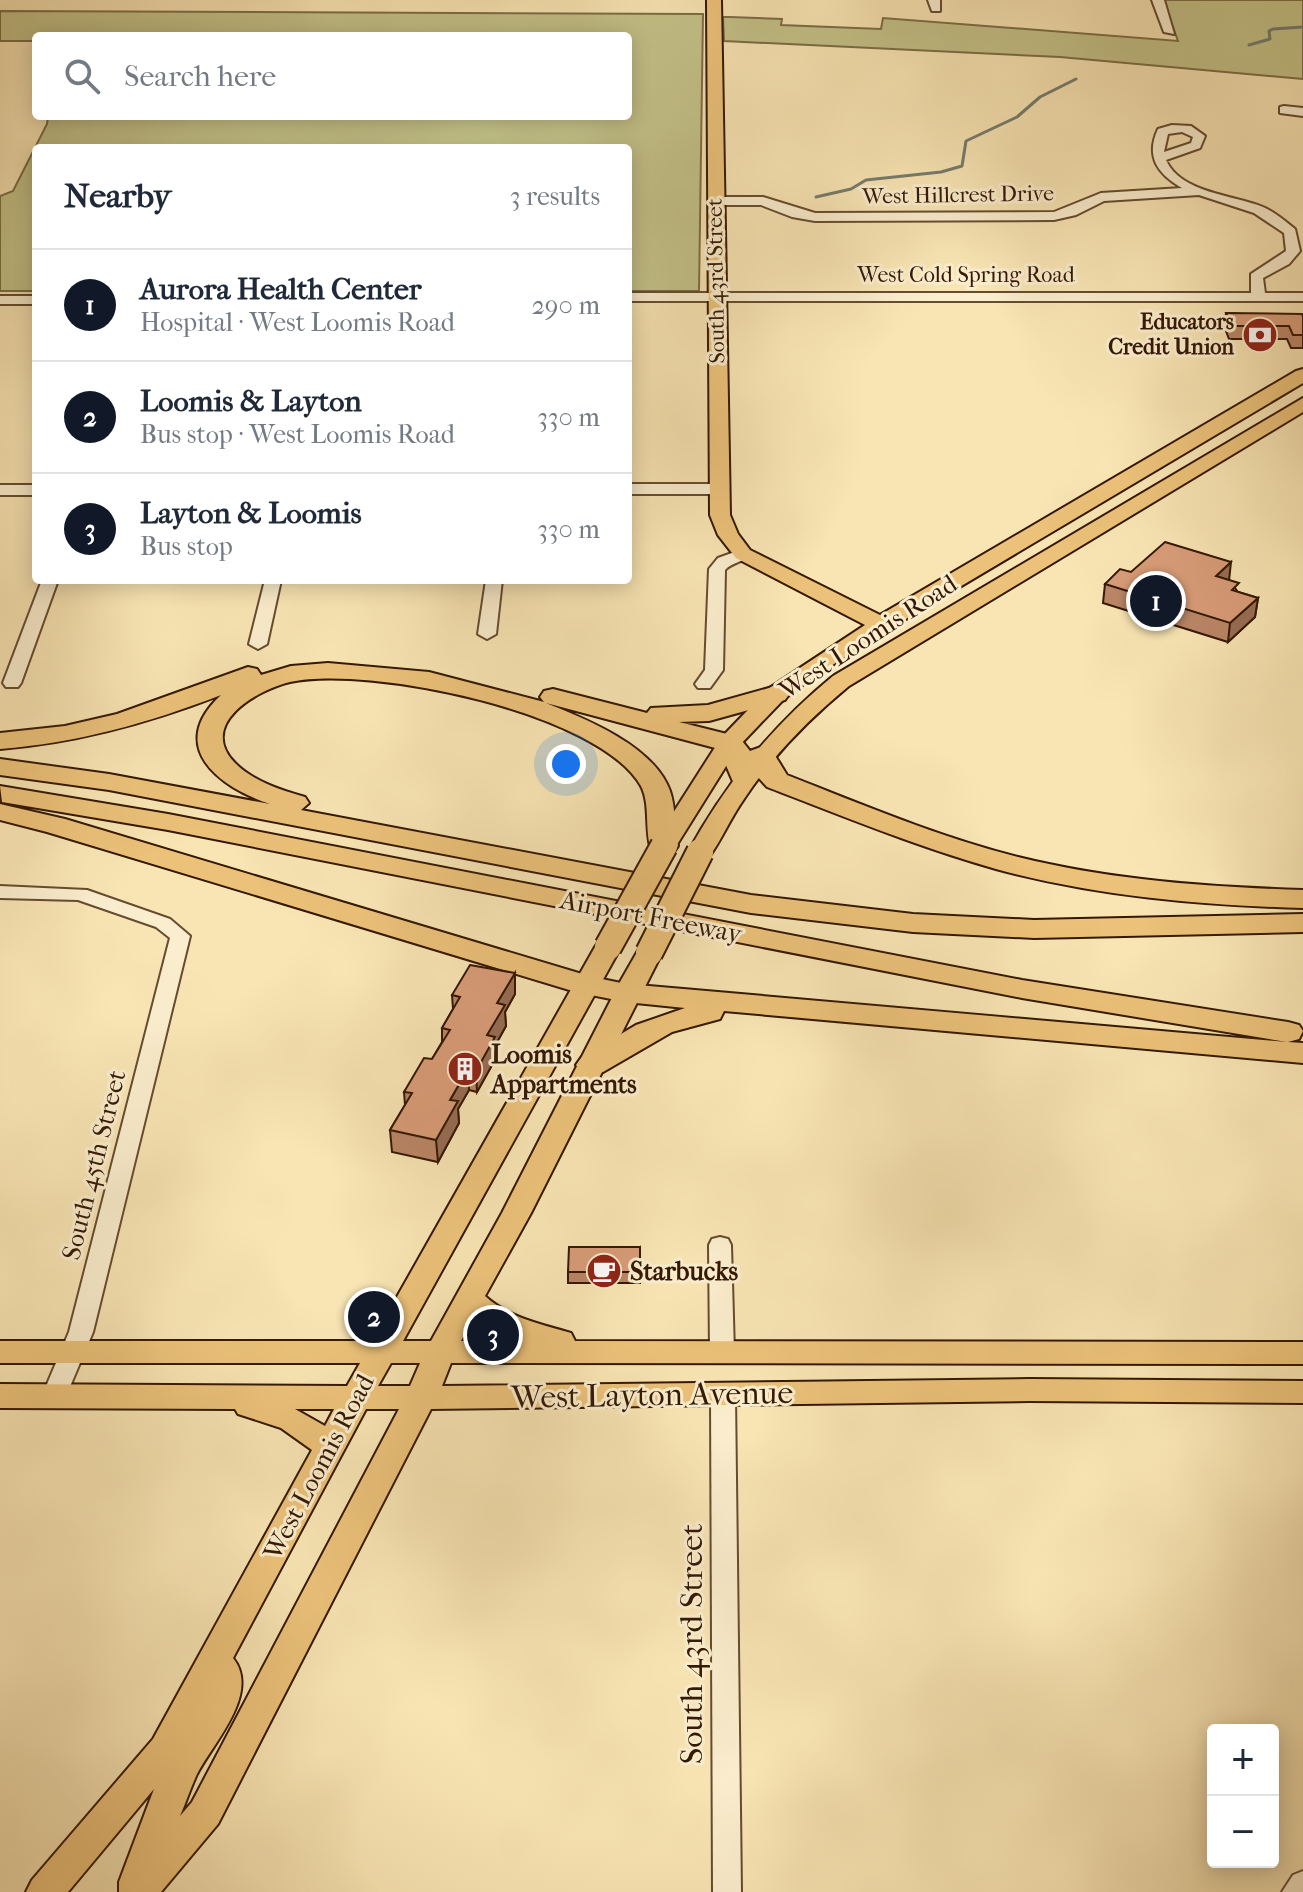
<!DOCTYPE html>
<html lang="en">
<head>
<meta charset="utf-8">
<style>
	body { margin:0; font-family:"IM FELL French Canon",serif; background:#f2f2f3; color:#1f2937 }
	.controls { position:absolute; right:24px; bottom:24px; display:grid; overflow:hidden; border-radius:8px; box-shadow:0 4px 20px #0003 }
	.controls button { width:72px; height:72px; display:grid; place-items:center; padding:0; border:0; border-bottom:2px solid #e0e1e3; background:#fff; color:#1f2937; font:40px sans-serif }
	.you { position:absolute; left:566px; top:764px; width:28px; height:28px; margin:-20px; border:6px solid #fff; border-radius:50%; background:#1a73e8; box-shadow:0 0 0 12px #1a73e833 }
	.badge { display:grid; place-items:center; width:52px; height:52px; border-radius:50%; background:#111827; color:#fff; font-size:26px; font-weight:700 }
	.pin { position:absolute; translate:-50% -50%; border:4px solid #fff; box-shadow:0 2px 8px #0006 }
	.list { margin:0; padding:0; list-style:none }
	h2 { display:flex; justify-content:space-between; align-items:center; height:104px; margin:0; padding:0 32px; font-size:34px }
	h2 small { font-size:26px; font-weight:400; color:#747a83 }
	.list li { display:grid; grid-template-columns:52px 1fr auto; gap:24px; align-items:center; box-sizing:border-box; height:112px; padding:0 32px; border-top:2px solid #e0e1e3 }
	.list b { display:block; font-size:30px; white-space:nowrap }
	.list p { margin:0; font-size:26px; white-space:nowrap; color:#747a83 }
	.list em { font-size:26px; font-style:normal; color:#747a83 }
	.icon { flex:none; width:44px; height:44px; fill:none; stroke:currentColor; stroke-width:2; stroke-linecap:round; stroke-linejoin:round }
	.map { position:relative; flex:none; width:1303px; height:1892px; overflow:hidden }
	.search { position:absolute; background:#fff; box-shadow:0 4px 20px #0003; left:32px; top:32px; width:600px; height:88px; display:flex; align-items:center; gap:20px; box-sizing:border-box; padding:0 28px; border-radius:8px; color:#747a83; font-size:30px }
	.panel { position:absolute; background:#fff; box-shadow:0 4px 20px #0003; left:32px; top:144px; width:600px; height:440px; border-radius:8px }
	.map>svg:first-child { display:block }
	.green { fill:#c4c289; stroke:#7c6d46; stroke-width:2 }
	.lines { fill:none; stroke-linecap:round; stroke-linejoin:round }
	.stream { stroke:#757b6e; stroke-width:3 }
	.minor-casing { stroke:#654b2f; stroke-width:4 }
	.major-casing { stroke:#341803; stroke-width:4 }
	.highway-casing { stroke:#341803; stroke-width:4 }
	.minor { fill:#fbeece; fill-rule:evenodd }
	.major { fill:#ecc27a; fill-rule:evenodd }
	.highway { fill:#ecc27a; fill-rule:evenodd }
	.major-bridge-casing { stroke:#341803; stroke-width:30; stroke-linecap:butt }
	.major-bridge { stroke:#ecc27a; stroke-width:26 }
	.wall { fill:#ba8667; stroke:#341803; stroke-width:2 }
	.shaded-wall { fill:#976d54; stroke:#341803; stroke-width:2 }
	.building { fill:#d89c78; stroke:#341803; stroke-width:2 }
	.labels { text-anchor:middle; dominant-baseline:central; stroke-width:6; stroke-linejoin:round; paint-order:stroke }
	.far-street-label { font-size:22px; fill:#341803; stroke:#fbeece }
	.far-poi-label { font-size:22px; font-weight:bold; fill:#341803; stroke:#fbeece; text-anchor:end }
	.street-label { font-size:26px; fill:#341803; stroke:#fbeece }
	.poi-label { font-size:26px; font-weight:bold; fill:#341803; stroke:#fbeece; text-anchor:start }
	.near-street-label { font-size:32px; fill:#341803; stroke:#fbeece }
</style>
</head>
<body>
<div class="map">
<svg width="1303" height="1892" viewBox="0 0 1303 1892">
	<rect width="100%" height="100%" fill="#f9e5b4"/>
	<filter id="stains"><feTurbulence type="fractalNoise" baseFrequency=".0025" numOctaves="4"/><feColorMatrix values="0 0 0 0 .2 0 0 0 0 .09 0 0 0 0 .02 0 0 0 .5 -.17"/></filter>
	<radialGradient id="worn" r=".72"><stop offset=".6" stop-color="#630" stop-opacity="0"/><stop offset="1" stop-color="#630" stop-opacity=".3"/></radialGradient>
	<!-- green -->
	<g class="green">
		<polygon points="1163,0 1303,0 1303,79 1060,57 724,41 723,17 730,17 782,19 781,25 881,29 883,18 1178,41"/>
		<polygon points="0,11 703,14 699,291 628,291 628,148 36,148 36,291 0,291 0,196 13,191 47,124 48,116 628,116 628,36 36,36 36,41 0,41"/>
	</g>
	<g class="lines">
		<!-- stream -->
		<g class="stream">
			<polyline points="1249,45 1270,39 1269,31 1273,29 1303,27"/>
			<polyline points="816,197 851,189 866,180 941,172 962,166 966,141 1017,117 1040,97 1076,79"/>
		</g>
		<defs>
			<g id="minor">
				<polygon points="928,0 940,0 940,11 932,11"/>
				<polygon points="1152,0 1164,0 1174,34 1164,32"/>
				<polygon points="1284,106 1303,108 1303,116 1280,113 1280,107"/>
				<path d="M1172,125L1191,126L1205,136L1200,148L1166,160C1180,193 1234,195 1263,207C1275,212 1285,221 1295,229L1300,251L1289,264L1263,278L1265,293H1303V301H628V293H1251V274L1286,251L1284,233L1254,213L1199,195L1104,201L1076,215L1054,220L815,221L792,217L761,205H714L708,201L714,197H763L815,213L1054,212L1101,193L1182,188C1158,174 1145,157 1158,129ZM1182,132L1193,137L1191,143L1164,152L1168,134Z"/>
				<rect x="0" y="296" width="36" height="8"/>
				<polygon points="628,484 718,484 726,489 718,494 628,494"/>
				<rect x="0" y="485" width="36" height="10"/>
				<path d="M743,549L751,554C745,562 732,562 725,570L723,670L710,688H698L695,684L705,670L709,569L718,558Z"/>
				<polygon points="42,580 58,580 21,683 18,687 6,687 3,683"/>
				<polygon points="265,580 281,580 267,644 258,649 249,644"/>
				<polygon points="486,580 502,580 496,634 487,639 478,634"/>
				<polygon points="0,886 87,890 170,919 190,936 93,1332 66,1396 63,1402 54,1405 45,1402 42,1396 69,1332 170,938 156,927 78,900 0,898"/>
				<polygon points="720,1237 728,1239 731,1245 734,1353 730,1359 722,1362 714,1359 710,1353 709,1245 712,1239"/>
				<polygon points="723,1386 732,1389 735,1395 741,1892 713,1892 711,1395 714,1389"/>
				<polygon points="1303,1871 1303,1892 1282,1892 1293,1875"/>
			</g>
			<g id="major">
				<polygon points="707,0 721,0 730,515 738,534 750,550 880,615 1296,371 1303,369 1303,383 889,629 812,678 784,699 738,747 673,851 655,851 652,846 721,738 768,689 865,625 736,558 718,535 710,515"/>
				<path d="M1303,398V412L849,686C809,719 773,755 744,799C731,817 722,839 709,857H691L688,852C726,783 772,726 833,676Z"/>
				<path d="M608,939L617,941L621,947L403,1341H431L502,1213L620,982L640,947H658L662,953L531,1213L485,1296C509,1318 541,1324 571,1333L575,1341L1303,1342V1364L451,1363L442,1386L1029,1379L1303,1381V1403L1029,1401L431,1409L218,1824L161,1892H119V1882L154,1789L68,1892H26L32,1880L153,1739L312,1450L281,1428L238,1414L235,1409L0,1408V1384L347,1386L360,1363H0V1341H372L595,947L599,941ZM473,1319L521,1341H461ZM391,1363H420L410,1386H378ZM295,1409H334L325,1426ZM366,1409H399L192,1802L180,1816C186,1802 191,1787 197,1774C213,1743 261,1693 233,1658Z"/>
			</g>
			<g id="highway">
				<path d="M328,663L429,672L544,702L540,697L544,691L553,689L647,713L651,708L708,705L776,686L785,688L789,694L785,700L709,721L679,722L739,737L750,751L761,747L771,749L787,775C863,805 939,837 1018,857C1111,880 1207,887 1303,890V908C1200,905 1096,896 996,869C918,847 843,816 767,787L758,777L754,784L744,786L734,784L719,749L546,703C586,719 654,746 670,791C676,808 674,828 678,846L674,852L664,855L654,852L650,846C645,827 650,803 641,786C599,712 369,665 290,682C257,690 197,724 235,763C253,781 280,790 305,797L309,803L301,810L751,895L913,914L1034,920L1303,914V932L1034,938L913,932L751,913L109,790L0,775V759L109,774L270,804C218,787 166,746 221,695C149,723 77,743 0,749V733L65,726L117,714L248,667L257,669L261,675L291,666Z"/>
				<polygon points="0,786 168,814 1022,980 1288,1022 1299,1025 1303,1031 1299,1039 1288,1042 1303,1043 1303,1063 724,1011 720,1019 672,1032 603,1072 592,1075 581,1072 576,1065 581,1058 636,1025 685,1008 626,1002 576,992 47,832 0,820 0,804 65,819 592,977 626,984 1287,1042 1022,998 168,830 2,802"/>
			</g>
		</defs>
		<!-- minor casing -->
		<use href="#minor" class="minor-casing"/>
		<!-- major casing -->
		<use href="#major" class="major-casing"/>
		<!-- highway casing -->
		<use href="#highway" class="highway-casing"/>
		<!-- minor -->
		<use href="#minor" class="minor"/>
		<!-- major -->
		<use href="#major" class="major"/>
		<!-- highway -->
		<use href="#highway" class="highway"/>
		<defs>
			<g id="major-bridge">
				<polyline points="608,947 664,846"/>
				<polyline points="649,953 700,852"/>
			</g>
		</defs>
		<!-- major-bridge casing -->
		<use href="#major-bridge" class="major-bridge-casing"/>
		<!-- major-bridge -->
		<use href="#major-bridge" class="major-bridge"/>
	</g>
	<!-- wall -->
	<g class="wall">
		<polygon points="1226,313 1303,317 1303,348 1291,348 1287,339 1229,339 1224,326"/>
		<polygon points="1131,572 1229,580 1238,592 1258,598 1255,617 1228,642 1103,603 1105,584"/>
		<polygon points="515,973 515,994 505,1012 506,1026 496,1044 496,1058 477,1092 469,1090 458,1109 459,1123 438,1162 392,1152 390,1130 405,1105 404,1092 432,1059 442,1042 442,1028 453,1009 452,995"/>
		<polygon points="640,1247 640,1283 568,1283 568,1272"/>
	</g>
	<!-- shaded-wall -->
	<g class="shaded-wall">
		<polygon points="1231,562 1229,581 1216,576"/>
		<polygon points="1258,598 1255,617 1228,642 1230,623"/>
		<polygon points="515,973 515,994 505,1012 506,1026 496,1044 496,1058 477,1092 476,1071 497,1003"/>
		<polygon points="468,1069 469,1090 458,1109 459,1123 438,1162 436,1140 450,1100"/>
	</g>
	<!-- building -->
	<g class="building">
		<polygon points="1226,313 1302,314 1303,317 1303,335 1293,335 1289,326 1231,326"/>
		<polygon points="1165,542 1231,562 1216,576 1239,583 1232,590 1258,598 1230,623 1105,584 1120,569 1131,572"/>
		<polygon points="470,965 515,973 497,1003 505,1005 487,1035 495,1037 476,1071 468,1069 450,1100 458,1101 436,1140 390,1130 412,1093 404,1092 424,1058 432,1059 450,1030 442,1028 460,997 452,995"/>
		<polygon points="569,1247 640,1247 640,1272 568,1272"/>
	</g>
	<!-- icons -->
	<defs>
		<symbol id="bank-disc" viewBox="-11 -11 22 22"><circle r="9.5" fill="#8f2418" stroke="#fbeece"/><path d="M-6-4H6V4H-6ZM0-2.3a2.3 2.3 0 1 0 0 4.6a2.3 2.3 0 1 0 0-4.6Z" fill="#fff"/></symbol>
		<symbol id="building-disc" viewBox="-11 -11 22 22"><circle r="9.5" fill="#8f2418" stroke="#fbeece"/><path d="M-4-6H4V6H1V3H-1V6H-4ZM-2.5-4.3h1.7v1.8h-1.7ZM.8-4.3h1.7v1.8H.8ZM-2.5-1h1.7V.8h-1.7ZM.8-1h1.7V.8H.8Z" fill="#fff"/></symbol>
		<symbol id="cafe-disc" viewBox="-11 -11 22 22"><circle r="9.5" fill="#8f2418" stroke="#fbeece"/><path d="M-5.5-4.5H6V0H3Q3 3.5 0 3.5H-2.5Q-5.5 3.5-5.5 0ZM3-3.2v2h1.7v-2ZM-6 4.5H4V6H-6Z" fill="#fff"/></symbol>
	</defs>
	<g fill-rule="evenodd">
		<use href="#bank-disc" x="1240" y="315" width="40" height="40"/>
		<use href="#building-disc" x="445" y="1049" width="40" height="40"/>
		<use href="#cafe-disc" x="584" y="1251" width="40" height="40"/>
	</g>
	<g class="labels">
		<!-- far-street labels -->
		<g class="far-street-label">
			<text transform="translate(958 195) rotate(-1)">West Hillcrest Drive</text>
			<text x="966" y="275">West Cold Spring Road</text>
			<text transform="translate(716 281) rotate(-91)">South 43rd Street</text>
		</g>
		<!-- far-poi labels -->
		<g class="far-poi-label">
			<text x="1234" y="322">Educators<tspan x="1234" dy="25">Credit Union</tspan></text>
		</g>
		<!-- street labels -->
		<g class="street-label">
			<text transform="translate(868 637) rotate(-33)">West Loomis Road</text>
			<text transform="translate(651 917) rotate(11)">Airport Freeway</text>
			<text transform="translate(94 1165) rotate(-76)">South 45th Street</text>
			<text transform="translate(319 1467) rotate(-62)">West Loomis Road</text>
		</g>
		<!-- poi labels -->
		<g class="poi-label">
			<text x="491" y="1054">Loomis<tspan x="491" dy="30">Appartments</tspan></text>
			<text x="630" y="1271">Starbucks</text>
		</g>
		<!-- near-street labels -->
		<g class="near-street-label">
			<text transform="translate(652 1395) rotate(-1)">West Layton Avenue</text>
			<text transform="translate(691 1644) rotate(-90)">South 43rd Street</text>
		</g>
	</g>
	<rect width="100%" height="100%" filter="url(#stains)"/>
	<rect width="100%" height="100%" fill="url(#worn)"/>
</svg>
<div class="controls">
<button>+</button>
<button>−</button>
</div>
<div class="you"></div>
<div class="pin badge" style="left:1156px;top:601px">1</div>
<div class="pin badge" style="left:374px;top:1317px">2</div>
<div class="pin badge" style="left:493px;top:1335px">3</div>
<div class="search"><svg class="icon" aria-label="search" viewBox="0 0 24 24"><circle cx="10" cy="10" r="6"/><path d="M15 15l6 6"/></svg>Search here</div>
<section class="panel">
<h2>Nearby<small>3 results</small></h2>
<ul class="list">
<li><span class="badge">1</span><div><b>Aurora Health Center</b><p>Hospital · West Loomis Road</p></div><em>290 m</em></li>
<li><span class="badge">2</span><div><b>Loomis &amp; Layton</b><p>Bus stop · West Loomis Road</p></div><em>330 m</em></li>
<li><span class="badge">3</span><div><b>Layton &amp; Loomis</b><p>Bus stop</p></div><em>330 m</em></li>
</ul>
</section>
</div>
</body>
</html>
